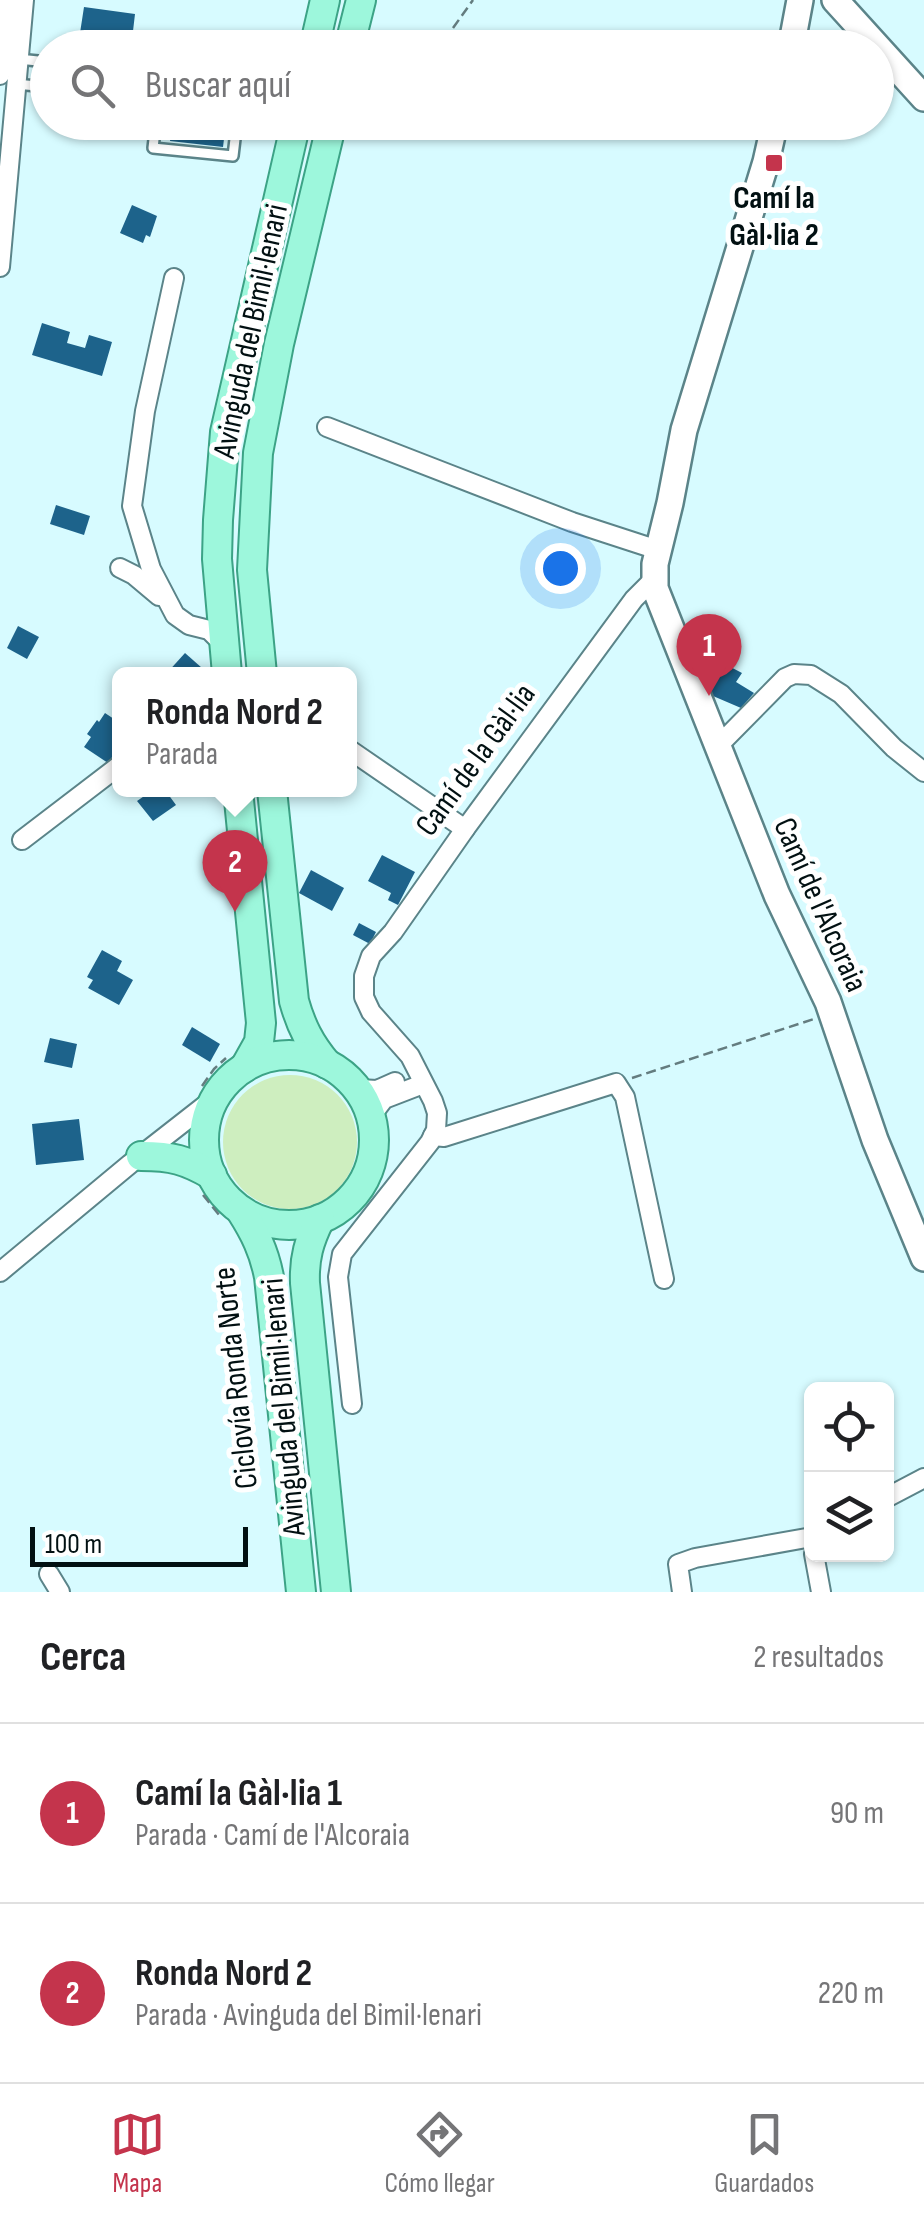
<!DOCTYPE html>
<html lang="es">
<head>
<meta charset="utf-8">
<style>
	body { margin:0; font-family:"Sofia Sans Condensed",sans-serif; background:#f2f2f2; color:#202124 }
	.controls { position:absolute; right:30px; bottom:30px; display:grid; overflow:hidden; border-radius:15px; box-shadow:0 2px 8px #0004 }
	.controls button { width:90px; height:90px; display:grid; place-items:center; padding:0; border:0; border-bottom:2px solid #e0e0e0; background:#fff; color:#202124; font:50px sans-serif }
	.scale { position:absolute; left:30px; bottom:25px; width:218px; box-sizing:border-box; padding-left:10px; border:5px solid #021012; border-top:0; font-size:28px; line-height:35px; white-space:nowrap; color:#021012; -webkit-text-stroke:8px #fff; paint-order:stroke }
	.you { position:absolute; left:560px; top:568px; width:35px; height:35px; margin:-25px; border:8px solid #fff; border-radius:50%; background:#1a73e8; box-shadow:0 0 0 15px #1a73e833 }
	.badge { display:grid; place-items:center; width:65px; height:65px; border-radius:50%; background:#c4344c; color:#fff; font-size:32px; font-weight:700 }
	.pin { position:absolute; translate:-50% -82px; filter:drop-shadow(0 2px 5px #0008) }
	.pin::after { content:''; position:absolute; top:52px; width:35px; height:30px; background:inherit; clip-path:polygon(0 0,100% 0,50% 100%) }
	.popup { position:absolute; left:112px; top:667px; width:245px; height:130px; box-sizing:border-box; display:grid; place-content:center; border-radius:15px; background:#fff; filter:drop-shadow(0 2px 8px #0005); font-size:32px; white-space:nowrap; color:#757577 }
	.popup b { font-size:38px; color:#202124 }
	.popup::after { content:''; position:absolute; left:50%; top:100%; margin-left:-20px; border:20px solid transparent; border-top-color:#fff }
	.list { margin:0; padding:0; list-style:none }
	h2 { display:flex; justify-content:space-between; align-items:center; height:130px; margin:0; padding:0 40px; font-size:42px }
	h2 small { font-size:32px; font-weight:400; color:#757577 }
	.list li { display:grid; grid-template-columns:65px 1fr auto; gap:30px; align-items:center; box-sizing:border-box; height:180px; padding:0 40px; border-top:2px solid #e0e0e0 }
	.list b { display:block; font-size:38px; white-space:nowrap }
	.list p { margin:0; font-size:32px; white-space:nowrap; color:#757577 }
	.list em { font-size:32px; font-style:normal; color:#757577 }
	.icon { flex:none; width:55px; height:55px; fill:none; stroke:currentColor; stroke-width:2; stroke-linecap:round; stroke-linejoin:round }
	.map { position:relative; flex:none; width:924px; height:1592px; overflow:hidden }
	.search { position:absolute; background:#fff; box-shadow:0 2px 8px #0004; left:30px; right:30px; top:30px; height:110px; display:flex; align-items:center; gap:25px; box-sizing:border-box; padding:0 35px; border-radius:55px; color:#757577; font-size:38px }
	.sheet { height:490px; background:#fff }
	nav { display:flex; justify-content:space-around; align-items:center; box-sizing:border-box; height:140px; border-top:2px solid #e0e0e0; background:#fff; font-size:28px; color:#757577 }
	nav a { display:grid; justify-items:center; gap:5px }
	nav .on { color:#c4344c }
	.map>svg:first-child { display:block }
	.green { fill:#ceeebf }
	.building { fill:#1d638b }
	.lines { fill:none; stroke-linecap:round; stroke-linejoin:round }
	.lane-casing { stroke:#5b8489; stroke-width:14 }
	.street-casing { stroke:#5b8489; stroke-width:22 }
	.secondary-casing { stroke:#5b8489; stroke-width:30 }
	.primary-casing { stroke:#3ca386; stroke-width:32 }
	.path { stroke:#647c7f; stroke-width:2.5; stroke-dasharray:10 5; stroke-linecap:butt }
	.lane { stroke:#fff; stroke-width:9 }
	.street { stroke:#fff; stroke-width:18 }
	.secondary { stroke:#fff; stroke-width:25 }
	.primary { stroke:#9df7dc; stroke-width:28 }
	.poi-dot { fill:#c4344c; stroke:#fff; stroke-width:4 }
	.labels { text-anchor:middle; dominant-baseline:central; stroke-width:10; stroke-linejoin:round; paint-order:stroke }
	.poi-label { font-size:32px; font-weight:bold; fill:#021012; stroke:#fff }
	.street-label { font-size:32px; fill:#021012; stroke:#fff }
</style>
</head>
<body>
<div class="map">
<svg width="924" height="1592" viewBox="0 0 924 1592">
	<rect width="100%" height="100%" fill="#d7fbff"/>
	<!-- green -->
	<circle class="green" cx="290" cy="1142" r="67"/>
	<!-- building -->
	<g class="building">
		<polygon points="84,7 135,14 131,48 91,46 93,35 80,33"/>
		<polygon points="172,122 226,122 223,147 170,141"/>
		<polygon points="132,205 157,216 150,237 146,235 143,243 120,233"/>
		<polygon points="42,323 70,332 67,343 85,348 89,335 112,342 102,376 32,355"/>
		<polygon points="56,505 90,516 84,535 50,524"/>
		<polygon points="18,626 39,637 27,659 7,648"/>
		<polygon points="185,653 202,668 196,674 166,674"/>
		<polygon points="719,661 742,673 736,682 754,693 741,708 706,693 705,690"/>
		<polygon points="105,713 120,723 118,726 120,746 108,763 84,747 91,737 87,734 97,720 99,722"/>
		<polygon points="153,790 160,791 165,790 176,805 153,821 137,801"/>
		<polygon points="382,855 415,872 398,905 388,900 391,893 368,881"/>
		<polygon points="311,870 344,888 332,911 299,893"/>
		<polygon points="359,923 376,932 370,944 353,935"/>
		<polygon points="102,950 122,961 117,971 133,980 119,1005 88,988 93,980 87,977"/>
		<polygon points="192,1027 220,1044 210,1062 182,1045"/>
		<polygon points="50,1038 77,1044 72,1068 44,1062"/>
		<polygon points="79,1119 84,1160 36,1165 32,1124"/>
	</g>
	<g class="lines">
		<defs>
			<g id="lane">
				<polyline points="164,48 164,41 229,48"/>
				<polyline points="18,59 48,62"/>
				<polyline points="15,84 48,87"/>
				<polyline points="156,122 153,148 233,156 237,122"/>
			</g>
			<g id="street">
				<polyline points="0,75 8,0"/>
				<polyline points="0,267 24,0"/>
				<polyline points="174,278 145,411 132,506 151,569 175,615 189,625 209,630 224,645"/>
				<polyline points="327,427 572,522 658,550"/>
				<polyline points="120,568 134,575 159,596"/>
				<polyline points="718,746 785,678 794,674 811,675 841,694 894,748 924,772"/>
				<polyline points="350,750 465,829"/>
				<polyline points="22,840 120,765"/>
				<polyline points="359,1089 377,1090 395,1082"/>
				<polyline points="371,1116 384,1099 423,1084"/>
				<polyline points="433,1136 444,1137 616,1083 625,1097 664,1279"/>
				<polyline points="0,1272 130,1164 217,1096"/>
				<polyline points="352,1404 338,1277 342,1254 430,1142 436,1130 437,1113 433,1101 410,1056 371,1012 364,997 364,976 371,956 393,932 465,829 634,599 654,579"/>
				<polyline points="886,1498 924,1478"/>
				<polyline points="814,1554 821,1592"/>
				<polyline points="49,1574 60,1592"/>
				<polyline points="682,1592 678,1564 695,1558 812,1537"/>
			</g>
			<g id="secondary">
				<polyline points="835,0 924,98"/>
				<polyline points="791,48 800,0"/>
				<polyline points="775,122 766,162 684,430 670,503 655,564 655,588 777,895 828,1002 875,1140 924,1258"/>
			</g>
			<g id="primary">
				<polyline points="314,48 325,0"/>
				<polyline points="349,48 361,0"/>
				<polyline points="227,674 217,559 218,520 225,432 296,122"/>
				<polyline points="262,674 252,570 258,453 279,344 332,122"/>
				<polyline points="238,790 261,1023 259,1042 245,1067"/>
				<path d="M272,790L294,1001C301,1026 310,1044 327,1064"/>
				<circle cx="289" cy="1140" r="85"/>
				<path d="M141,1156C172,1156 186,1160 212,1175"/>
				<path d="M241,1211C255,1233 264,1251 269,1277L301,1592"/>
				<path d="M320,1219C309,1241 304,1258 305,1283L336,1592"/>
			</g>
		</defs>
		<!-- lane casing -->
		<use href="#lane" class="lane-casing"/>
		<!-- street casing -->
		<use href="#street" class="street-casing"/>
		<!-- secondary casing -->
		<use href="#secondary" class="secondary-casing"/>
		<!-- primary casing -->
		<use href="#primary" class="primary-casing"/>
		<!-- path -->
		<g class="path">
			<polyline points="453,28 473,0"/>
			<polyline points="632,1078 814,1019"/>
			<polyline points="214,1080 225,1067"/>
			<polyline points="202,1086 214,1069 226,1058"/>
			<polyline points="203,1195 220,1216"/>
		</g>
		<!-- lane -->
		<use href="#lane" class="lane"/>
		<!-- street -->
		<use href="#street" class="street"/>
		<!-- secondary -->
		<use href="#secondary" class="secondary"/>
		<!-- primary -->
		<use href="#primary" class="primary"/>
	</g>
	<!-- markers -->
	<rect class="poi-dot" x="764" y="153" width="20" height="20" rx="5"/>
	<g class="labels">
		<!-- poi labels -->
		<g class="poi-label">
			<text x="774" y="198">Camí la<tspan x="774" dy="37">Gàl·lia 2</tspan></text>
		</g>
		<!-- street labels -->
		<g class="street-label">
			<text transform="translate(251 331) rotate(-78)">Avinguda del Bimil·lenari</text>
			<text transform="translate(476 760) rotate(-54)">Camí de la Gàl·lia</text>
			<text transform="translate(820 905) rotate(66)">Camí de l'Alcoraia</text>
			<text transform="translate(236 1378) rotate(-96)">Ciclovía Ronda Norte</text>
			<text transform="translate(284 1407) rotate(-95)">Avinguda del Bimil·lenari</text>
		</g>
	</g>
</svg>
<div class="controls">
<button><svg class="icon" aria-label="locate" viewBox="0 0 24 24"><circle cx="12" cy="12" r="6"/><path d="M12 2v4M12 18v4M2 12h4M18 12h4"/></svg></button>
<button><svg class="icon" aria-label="layers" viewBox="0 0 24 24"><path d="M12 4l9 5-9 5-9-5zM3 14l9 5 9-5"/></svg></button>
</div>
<div class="scale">100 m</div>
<div class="you"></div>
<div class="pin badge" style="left:709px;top:696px">1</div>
<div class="pin badge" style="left:235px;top:912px">2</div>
<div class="popup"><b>Ronda Nord 2</b>Parada</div>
<div class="search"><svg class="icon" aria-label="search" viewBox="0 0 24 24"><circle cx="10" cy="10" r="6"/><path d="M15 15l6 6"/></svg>Buscar aquí</div>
</div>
<section class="sheet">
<h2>Cerca<small>2 resultados</small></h2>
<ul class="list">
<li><span class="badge">1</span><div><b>Camí la Gàl·lia 1</b><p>Parada · Camí de l'Alcoraia</p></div><em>90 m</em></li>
<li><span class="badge">2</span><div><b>Ronda Nord 2</b><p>Parada · Avinguda del Bimil·lenari</p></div><em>220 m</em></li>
</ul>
</section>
<nav>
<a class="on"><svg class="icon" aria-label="map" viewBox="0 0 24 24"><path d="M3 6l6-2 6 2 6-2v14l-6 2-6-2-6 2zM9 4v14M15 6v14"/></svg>Mapa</a>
<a><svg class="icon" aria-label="directions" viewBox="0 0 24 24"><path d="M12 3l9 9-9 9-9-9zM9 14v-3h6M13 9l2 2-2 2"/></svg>Cómo llegar</a>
<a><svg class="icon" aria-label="saved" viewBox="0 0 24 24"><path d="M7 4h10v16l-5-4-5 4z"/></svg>Guardados</a>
</nav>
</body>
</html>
